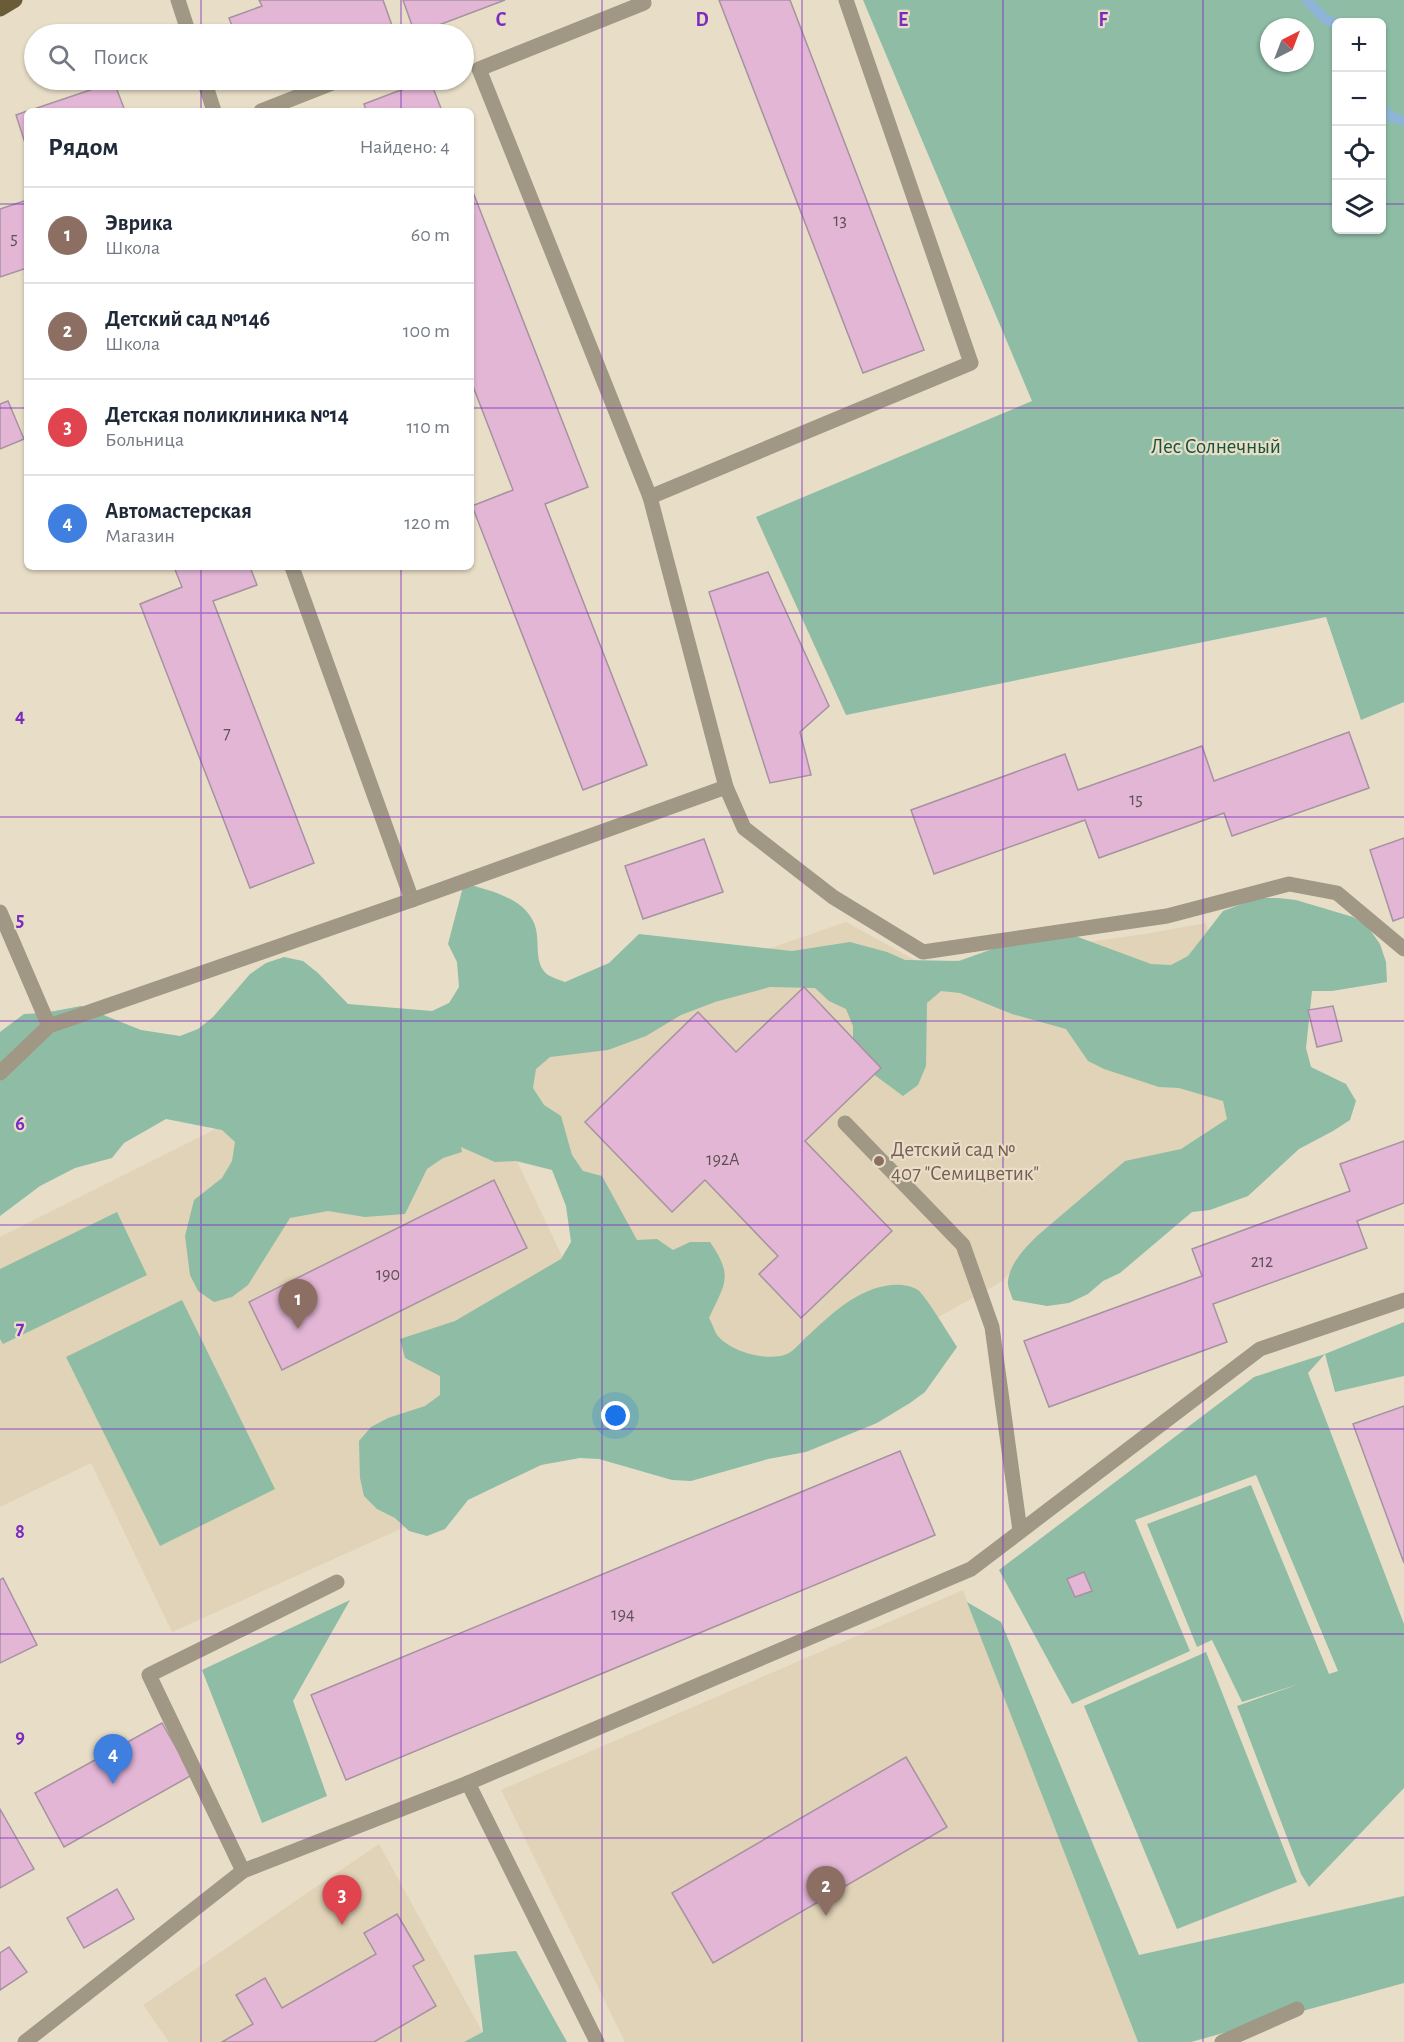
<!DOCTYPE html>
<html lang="ru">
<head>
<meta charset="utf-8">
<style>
	body { margin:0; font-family:"Alegreya Sans",sans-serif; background:#f2f2f3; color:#1f2937 }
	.controls { position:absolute; right:18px; top:18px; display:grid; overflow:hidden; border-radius:9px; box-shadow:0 2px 4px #0004 }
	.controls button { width:54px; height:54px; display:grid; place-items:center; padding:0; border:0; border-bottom:2px solid #e0e1e3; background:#fff; color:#1f2937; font:30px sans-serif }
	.compass { position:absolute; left:1260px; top:18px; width:54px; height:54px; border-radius:50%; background:#fff; box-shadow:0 2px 4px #0004; rotate:42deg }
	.you { position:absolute; left:616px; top:1416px; width:21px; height:21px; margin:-15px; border:4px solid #fff; border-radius:50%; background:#1a73e8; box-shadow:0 0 0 9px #1a73e833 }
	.badge { display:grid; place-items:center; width:39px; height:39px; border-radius:50%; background:#db2777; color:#fff; font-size:20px; font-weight:700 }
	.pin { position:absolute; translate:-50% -50px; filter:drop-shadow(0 2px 3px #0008) }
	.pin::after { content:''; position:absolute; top:32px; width:21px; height:18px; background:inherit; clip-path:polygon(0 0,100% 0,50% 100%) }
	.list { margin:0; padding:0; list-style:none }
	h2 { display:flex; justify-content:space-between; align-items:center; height:78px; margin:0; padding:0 24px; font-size:26px }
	h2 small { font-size:20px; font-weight:400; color:#747a83 }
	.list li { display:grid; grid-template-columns:39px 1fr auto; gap:18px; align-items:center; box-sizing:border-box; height:96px; padding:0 24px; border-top:2px solid #e0e1e3 }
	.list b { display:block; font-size:22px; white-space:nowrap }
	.list p { margin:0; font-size:20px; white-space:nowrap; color:#747a83 }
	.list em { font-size:20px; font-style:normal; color:#747a83 }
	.icon { flex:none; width:33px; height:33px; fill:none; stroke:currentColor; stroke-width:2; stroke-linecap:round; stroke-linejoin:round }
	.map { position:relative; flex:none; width:1404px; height:2042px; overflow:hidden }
	.search { position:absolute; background:#fff; box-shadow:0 2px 4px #0004; left:24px; top:24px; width:450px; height:66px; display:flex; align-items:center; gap:15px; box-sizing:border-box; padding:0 21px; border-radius:33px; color:#747a83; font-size:22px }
	.panel { position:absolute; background:#fff; box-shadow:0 2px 4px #0004; left:24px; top:108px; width:450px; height:462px; border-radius:9px }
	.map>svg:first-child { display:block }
	.built { fill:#e0d3b7 }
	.green { fill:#8ebca5; fill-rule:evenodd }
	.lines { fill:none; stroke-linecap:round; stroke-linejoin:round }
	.stream { stroke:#8eb4d8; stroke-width:10 }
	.building { fill:#e3b6d6; stroke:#a692a0; stroke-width:1.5 }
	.minor { stroke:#a09784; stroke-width:15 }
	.major { stroke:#6b5c38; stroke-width:15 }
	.grid { fill:none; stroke:#7b2cbf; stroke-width:1.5; stroke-opacity:0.55 }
	.education-dot { fill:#8d6e63; stroke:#e8dec8; stroke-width:2 }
	.labels { text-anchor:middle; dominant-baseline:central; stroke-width:4.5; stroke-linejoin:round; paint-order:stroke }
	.number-label { font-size:18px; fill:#5e5152 }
	.park-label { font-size:21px; fill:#13543a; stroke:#e8dec8 }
	.education-label { font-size:21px; fill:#785e54; stroke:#e8dec8; text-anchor:start }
	.grid-label { font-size:20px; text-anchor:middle; font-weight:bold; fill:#7b2cbf; stroke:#e8dec8; stroke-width:4.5; stroke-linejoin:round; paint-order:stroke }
</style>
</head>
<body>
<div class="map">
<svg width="1404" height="2042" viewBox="0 0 1404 2042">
	<rect width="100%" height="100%" fill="#e8dec8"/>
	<!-- built -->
	<g class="built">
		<polygon points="846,922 924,965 1145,934 1206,923 1250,1127 1054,1230 1001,1282 864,1359 718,1434 505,1040"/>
		<polygon points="447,1013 640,1421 172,1632 91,1463 0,1507 0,1237"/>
		<polygon points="963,1590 1138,2042 625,2042 501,1790"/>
		<polygon points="379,1844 483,2033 464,2042 169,2042 143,2005"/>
	</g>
	<!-- green -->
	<g class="green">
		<path d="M863,0H1404V702L1361,720L1326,617L846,715L756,517L1032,401ZM1382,22V230H1336V22ZM1269,27H1305V63H1269Z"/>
		<path d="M464,883C487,890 519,896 532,919C543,937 531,962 548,975C553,978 560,980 565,982L609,963L639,934L792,951L850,942L887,952L905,960L959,961L1037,933L1078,937L1151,964L1171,965L1188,956L1223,911L1258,898H1278L1296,900L1353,917L1368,927L1380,944L1386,962L1387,982L1332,991H1312L1306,1048L1311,1067L1346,1084L1356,1101L1350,1120L1333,1131L1299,1149L1248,1196L1210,1210L1192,1212L1120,1273L1103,1281L1088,1294L1069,1303L1047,1306L1013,1300C1011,1294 1007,1286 1008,1281C1010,1263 1025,1248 1037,1236L1125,1161L1181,1149L1227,1119L1223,1101L1179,1088L1159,1087L1104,1069L1088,1061L1066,1029L1012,1014L960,993L941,991L927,1003L926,1066L918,1085L903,1096L857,1062L853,1045V1026L846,1009L829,1001L815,988L770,987L715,1002L681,1015L646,1036L608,1050L550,1057L536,1069L533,1088L544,1105L561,1116L572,1155L583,1171L602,1176L637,1240L657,1239L673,1250L690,1242H710C734,1277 725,1283 709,1318C712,1323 714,1330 717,1335C730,1352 770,1363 789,1353C796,1349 803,1339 810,1334C833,1312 858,1289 891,1285C899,1284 911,1285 918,1290C925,1295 950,1336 957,1347L925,1392L910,1403L877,1423L806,1452L768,1459L691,1481L672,1480L599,1459L580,1458L541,1465L468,1500L445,1529L427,1536L409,1531L395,1518L377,1509L364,1496L360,1478L359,1441L371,1427L388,1418L425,1406L440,1395V1376L405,1358L400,1339L455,1321L561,1259L571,1242L566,1206L552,1170L516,1161L495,1162L461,1147L462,1152L443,1158L427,1169L405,1214L365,1217L328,1211L290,1218L248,1285L232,1297L214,1302L198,1291L190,1275L185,1236L194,1200L222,1178L232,1161L235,1142L222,1130L166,1119L124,1143L112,1158L75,1168L40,1186L0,1216V1032L24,1014L44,1013L81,1006L141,1030L180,1036L198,1029L213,1017L250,974L266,963L284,957L303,961L318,973L348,1004L432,1011L449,1003L459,987L457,962L448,944Z"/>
		<polygon points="117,1212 147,1275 3,1344 0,1339 0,1269"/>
		<polygon points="182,1300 275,1489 160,1546 66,1357"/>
		<polygon points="1404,1322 1404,1376 1335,1392 1325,1354 1308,1373 1404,1624 1404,1788 1309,1887 1301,1874 1237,1706 1299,1684 1242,1702 1212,1640 1197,1647 1147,1524 1251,1485 1329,1674 1338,1671 1256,1475 1135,1520 1190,1651 1072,1704 999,1570 1254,1377 1325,1354"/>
		<polygon points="350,1600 293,1701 327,1796 262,1823 202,1670"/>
		<polygon points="967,1602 1001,1622 1139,1955 1404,1896 1404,1983 1191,2042 1138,2042"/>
		<polygon points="1206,1652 1297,1882 1177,1929 1084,1706"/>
		<polygon points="516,1951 567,2042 464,2042 483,2032 474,1955"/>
	</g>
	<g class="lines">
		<!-- stream -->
		<g class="stream">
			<polyline points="1307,0 1325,19 1336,24"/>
			<polyline points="1382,109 1390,116 1404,121"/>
		</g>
	</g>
	<!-- building -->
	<g class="building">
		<polygon points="259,0 383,0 395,34 235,34 229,18 262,6"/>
		<polygon points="403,0 505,0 415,34"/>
		<polygon points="719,0 790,0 924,350 863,373"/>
		<polygon points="427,80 430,80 442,111 366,111 364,104"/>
		<polygon points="114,82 125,111 28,111"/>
		<polygon points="27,111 27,149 16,115"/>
		<polygon points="471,187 588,487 545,504 647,765 583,790 472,506 513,490 471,381"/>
		<polygon points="27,200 27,268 0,277 0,209"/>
		<polygon points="8,401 24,439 0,449 0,404"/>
		<polygon points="174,567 250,567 257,585 213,601 314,863 250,888 140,604 182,587"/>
		<polygon points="768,572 829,706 800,732 811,775 770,783 709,592"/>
		<polygon points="1349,732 1369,788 1232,836 1224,813 1099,858 1085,820 934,874 911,810 1065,754 1078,790 1202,746 1214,781"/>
		<polygon points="1404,838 1404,917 1393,921 1370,850"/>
		<polygon points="704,839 723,892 643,919 625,866"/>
		<polygon points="804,987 881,1068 805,1141 892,1231 801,1318 759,1274 778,1256 705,1180 672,1212 585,1122 698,1012 736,1052"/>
		<polygon points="1333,1006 1342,1041 1317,1047 1308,1010"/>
		<polygon points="1404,1141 1404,1203 1357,1221 1367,1248 1213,1304 1227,1342 1049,1407 1024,1341 1202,1276 1192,1249 1350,1191 1340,1164"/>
		<polygon points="494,1180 527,1248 282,1370 249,1302"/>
		<polygon points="1404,1406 1404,1563 1353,1424"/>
		<polygon points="900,1451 935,1535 346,1780 311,1695"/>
		<polygon points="1084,1572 1092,1591 1075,1597 1067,1579"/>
		<polygon points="3,1578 37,1645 0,1663 0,1580"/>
		<polygon points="162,1723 192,1775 64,1847 35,1793"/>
		<polygon points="906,1757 947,1827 713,1963 672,1893"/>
		<polygon points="0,1809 34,1869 0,1888"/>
		<polygon points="117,1889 134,1919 84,1948 67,1918"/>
		<polygon points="397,1914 424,1960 413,1966 436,2006 374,2042 222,2042 253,2024 236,1995 265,1978 282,2008 376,1954 364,1933"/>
		<polygon points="9,1947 27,1972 0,1990 0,1953"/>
	</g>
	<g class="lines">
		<!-- minor -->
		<g class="minor">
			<polyline points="178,0 189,34"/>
			<polyline points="644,3 479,69 650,497"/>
			<polyline points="204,80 214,111"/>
			<polyline points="261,111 340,80"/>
			<polyline points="292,567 412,900"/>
			<polyline points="726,787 650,497 971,363 846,0"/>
			<polyline points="0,912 49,1026"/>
			<polyline points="0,1073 49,1026 412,900 726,787 744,828 833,897 923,952 1167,916 1289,884 1337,893 1404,949"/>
			<polyline points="845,1123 963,1245 992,1327 1020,1531"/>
			<polyline points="468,1783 597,2042"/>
			<polyline points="243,1871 149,1675 337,1582"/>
			<polyline points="25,2042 243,1871 468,1783 971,1569 1260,1349 1404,1300"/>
			<polyline points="1222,2042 1297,2009"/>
		</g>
		<!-- major -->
		<polyline class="major" points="0,9 15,0"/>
	</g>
	<!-- grid -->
	<path class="grid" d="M201,0V34M401,0V34M602,0V2042M802,0V2042M1003,0V2042M1203,0V2042M201,80V111M401,80V111M0,204H27M471,204H1336M1382,204H1404M0,408H27M471,408H1404M201,567V2042M401,567V2042M0,613H1404M0,817H1404M0,1021H1404M0,1225H1404M0,1429H1404M0,1634H1404M0,1838H1404"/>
	<!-- markers -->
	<circle class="education-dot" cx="879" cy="1161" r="6"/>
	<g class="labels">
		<!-- number labels -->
		<g class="number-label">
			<text x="840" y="221">13</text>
			<text x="14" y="239">5</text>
			<text x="227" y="734">7</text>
			<text x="1136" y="800">15</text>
			<text x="723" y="1160">192А</text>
			<text x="1262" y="1262">212</text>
			<text x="388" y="1275">190</text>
			<text x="623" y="1615">194</text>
		</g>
		<!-- park labels -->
		<g class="park-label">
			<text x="1216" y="446">Лес Солнечный</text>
		</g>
		<!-- education labels -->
		<g class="education-label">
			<text x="891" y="1149">Детский сад №<tspan x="891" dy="24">407 "Семицветик"</tspan></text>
		</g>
	</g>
	<g class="grid-label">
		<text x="501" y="26">C</text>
		<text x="702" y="26">D</text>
		<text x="903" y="26">E</text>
		<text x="1103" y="26">F</text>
		<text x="20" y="722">4</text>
		<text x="20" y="926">5</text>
		<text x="20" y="1130">6</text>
		<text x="20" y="1334">7</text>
		<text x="20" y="1538">8</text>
		<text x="20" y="1743">9</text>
	</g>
</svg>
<div class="controls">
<button>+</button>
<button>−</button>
<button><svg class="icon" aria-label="locate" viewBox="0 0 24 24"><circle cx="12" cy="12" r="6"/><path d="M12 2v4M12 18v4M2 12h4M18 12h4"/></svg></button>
<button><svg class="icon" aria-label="layers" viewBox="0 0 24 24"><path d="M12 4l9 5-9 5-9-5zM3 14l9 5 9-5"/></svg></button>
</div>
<svg class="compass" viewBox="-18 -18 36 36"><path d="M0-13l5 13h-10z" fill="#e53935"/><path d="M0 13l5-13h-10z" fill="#747a83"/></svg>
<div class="you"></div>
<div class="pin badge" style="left:298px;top:1329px;background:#8d6e63">1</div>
<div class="pin badge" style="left:826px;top:1916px;background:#8d6e63">2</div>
<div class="pin badge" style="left:342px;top:1925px;background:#e0444e">3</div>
<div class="pin badge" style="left:113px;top:1784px;background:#3f7fe0">4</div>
<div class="search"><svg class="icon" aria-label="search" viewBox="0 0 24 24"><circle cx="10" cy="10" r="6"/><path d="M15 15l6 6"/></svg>Поиск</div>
<section class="panel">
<h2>Рядом<small>Найдено: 4</small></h2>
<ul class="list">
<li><span class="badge" style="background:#8d6e63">1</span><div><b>Эврика</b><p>Школа</p></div><em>60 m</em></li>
<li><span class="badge" style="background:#8d6e63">2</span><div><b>Детский сад №146</b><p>Школа</p></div><em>100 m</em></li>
<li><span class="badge" style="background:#e0444e">3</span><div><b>Детская поликлиника №14</b><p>Больница</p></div><em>110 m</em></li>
<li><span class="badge" style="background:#3f7fe0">4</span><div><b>Автомастерская</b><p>Магазин</p></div><em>120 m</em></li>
</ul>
</section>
</div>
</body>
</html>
